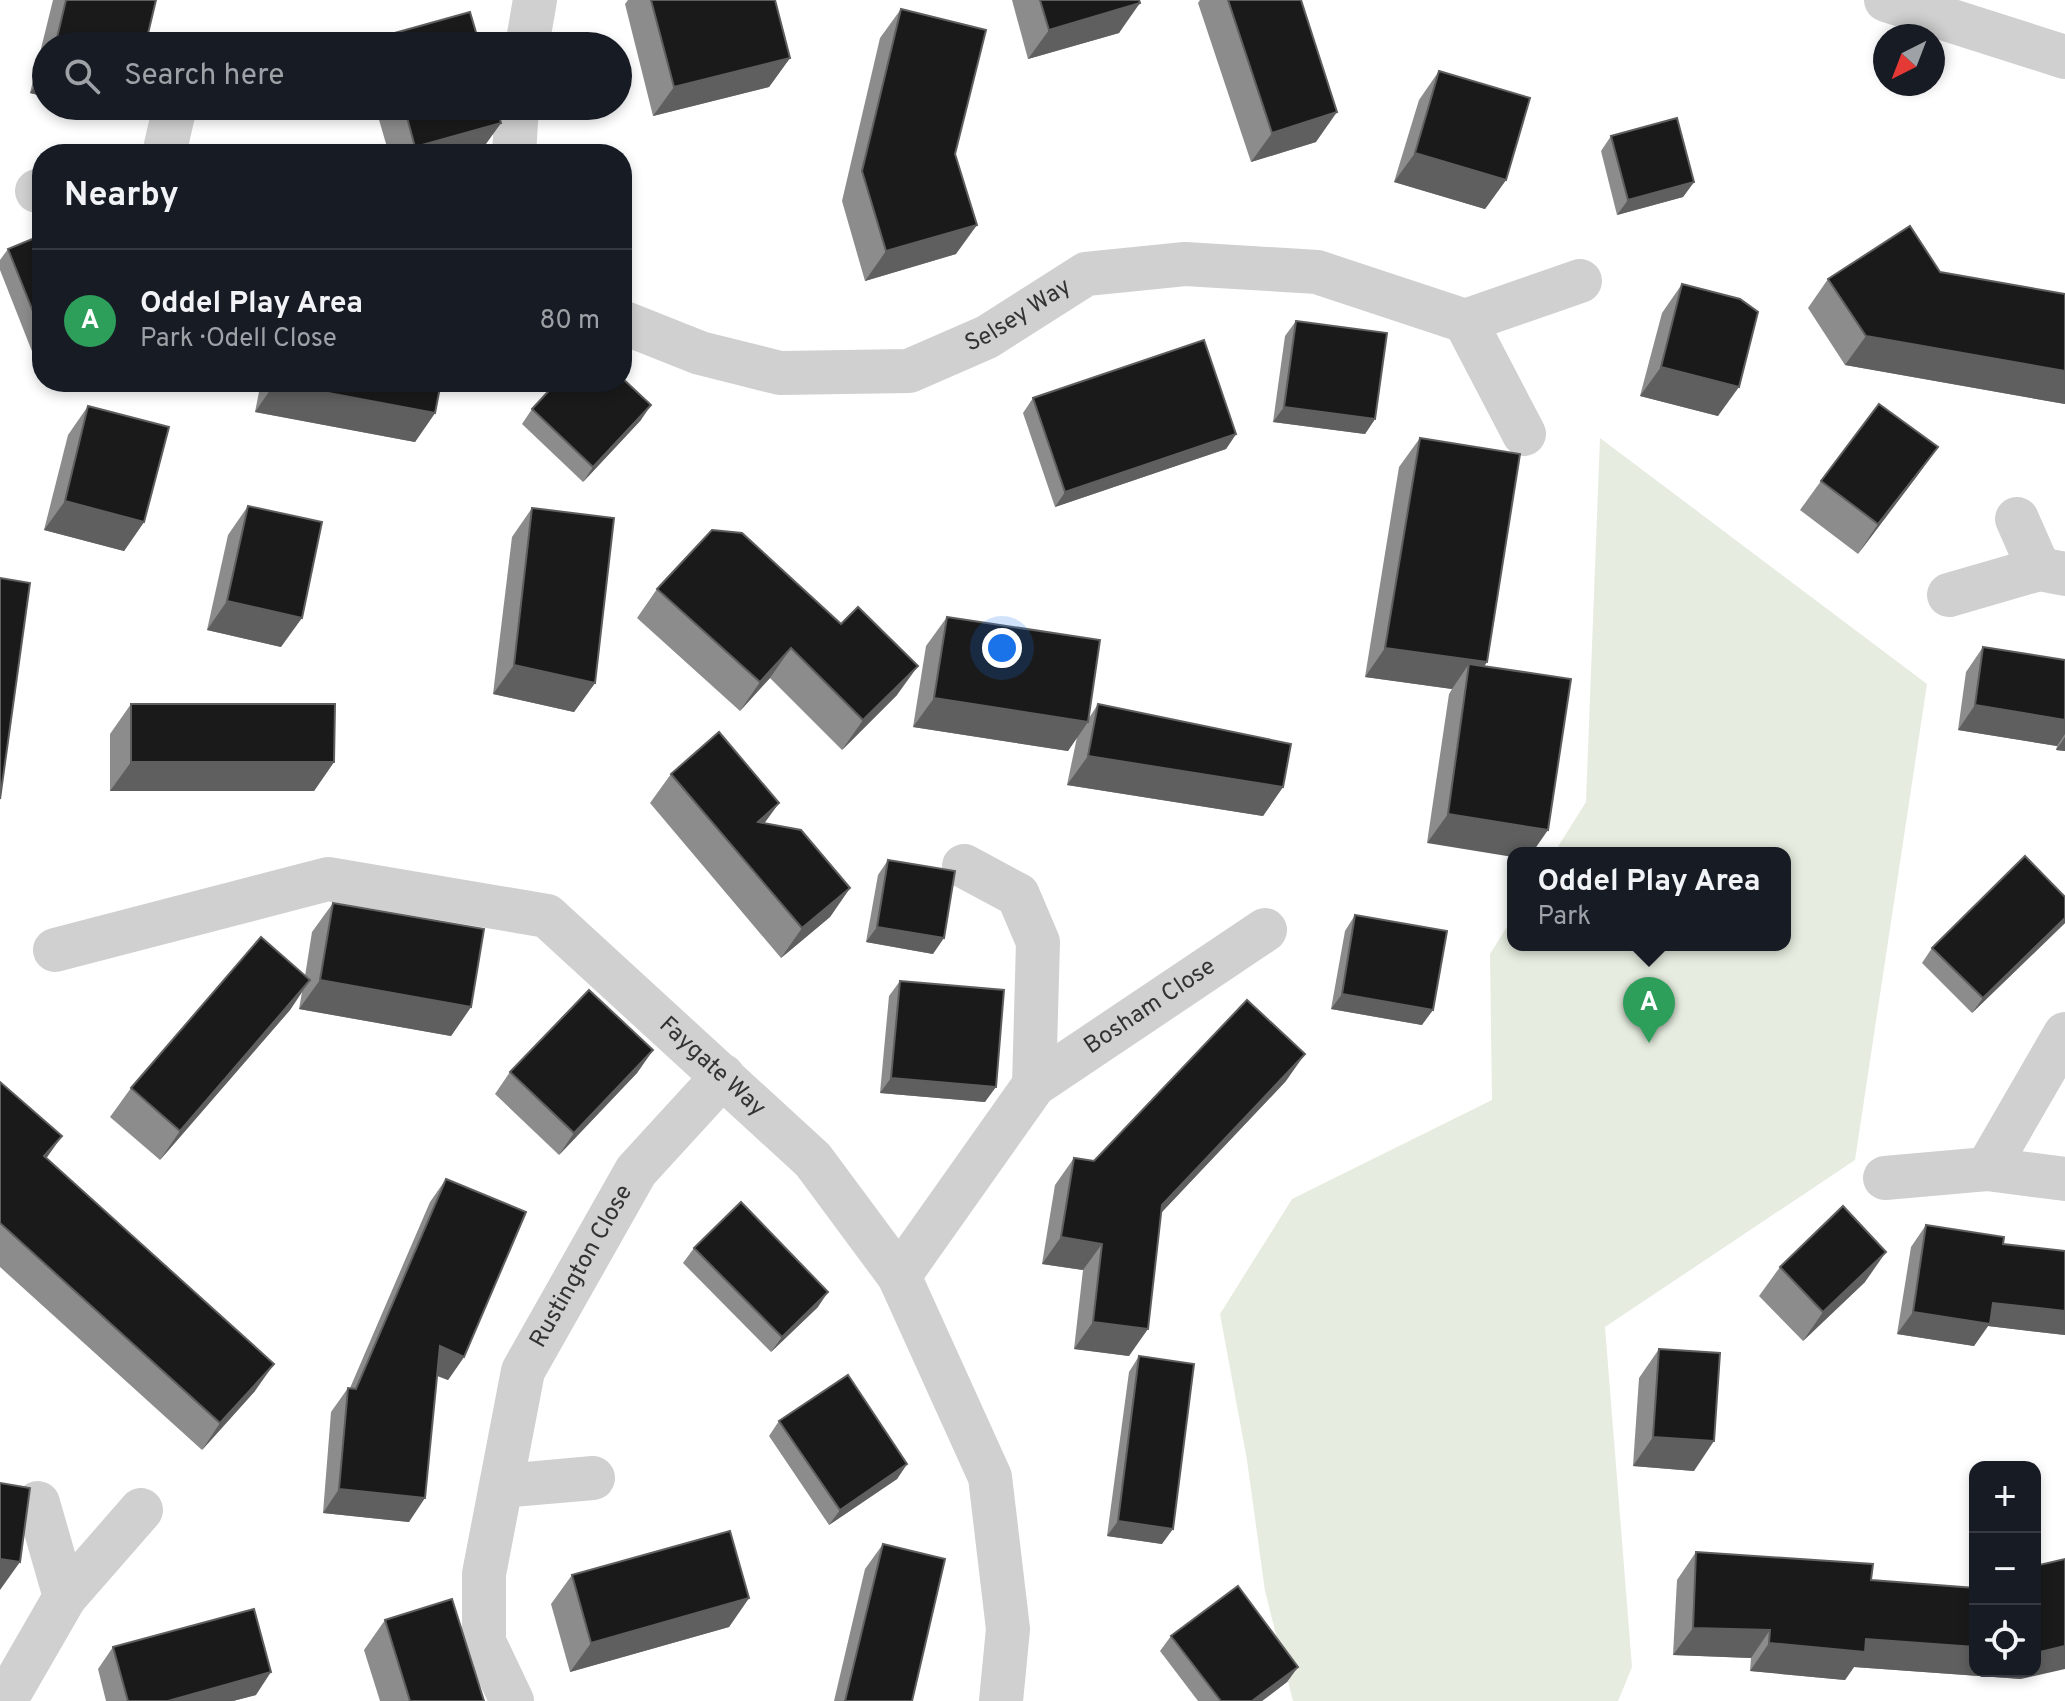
<!DOCTYPE html>
<html lang="en">
<head>
<meta charset="utf-8">
<style>
	body { margin:0; font-family:Overpass,sans-serif; background:#20242c; color:#f1f3f6 }
	.controls { position:absolute; right:24px; bottom:24px; display:grid; overflow:hidden; border-radius:16px; box-shadow:0 4px 12px #0003 }
	.controls button { width:72px; height:72px; display:grid; place-items:center; padding:0; border:0; border-bottom:2px solid #363941; background:#171b24; color:#f1f3f6; font:40px sans-serif }
	.compass { position:absolute; left:1873px; top:24px; width:72px; height:72px; border-radius:50%; background:#171b24; box-shadow:0 4px 12px #0003; rotate:222deg }
	.you { position:absolute; left:1002px; top:648px; width:28px; height:28px; margin:-20px; border:6px solid #fff; border-radius:50%; background:#1a73e8; box-shadow:0 0 0 12px #1a73e833 }
	.badge { display:grid; place-items:center; width:52px; height:52px; border-radius:50%; background:#1a73e8; color:#fff; font-size:26px; font-weight:700 }
	.pin { position:absolute; translate:-50% -66px; filter:drop-shadow(0 2px 4px #0008) }
	.pin::after { content:''; position:absolute; top:42px; width:28px; height:24px; background:inherit; clip-path:polygon(0 0,100% 0,50% 100%) }
	.popup { position:absolute; left:1507px; top:847px; width:284px; height:104px; box-sizing:border-box; display:grid; place-content:center; border-radius:16px; background:#171b24; filter:drop-shadow(0 2px 6px #0005); font-size:26px; white-space:nowrap; color:#9ea1a6 }
	.popup b { font-size:30px; color:#f1f3f6 }
	.popup::after { content:''; position:absolute; left:50%; top:100%; margin-left:-16px; border:16px solid transparent; border-top-color:#171b24 }
	.list { margin:0; padding:0; list-style:none }
	h2 { display:flex; justify-content:space-between; align-items:center; height:104px; margin:0; padding:0 32px; font-size:34px }
	h2 small { font-size:26px; font-weight:400; color:#9ea1a6 }
	.list li { display:grid; grid-template-columns:52px 1fr auto; gap:24px; align-items:center; box-sizing:border-box; height:144px; padding:0 32px; border-top:2px solid #363941 }
	.list b { display:block; font-size:30px; white-space:nowrap }
	.list p { margin:0; font-size:26px; white-space:nowrap; color:#9ea1a6 }
	.list em { font-size:26px; font-style:normal; color:#9ea1a6 }
	.icon { flex:none; width:44px; height:44px; fill:none; stroke:currentColor; stroke-width:2; stroke-linecap:round; stroke-linejoin:round }
	.map { position:relative; flex:none; width:2065px; height:1701px; overflow:hidden }
	.search { position:absolute; background:#171b24; box-shadow:0 4px 12px #0003; left:32px; top:32px; width:600px; height:88px; display:flex; align-items:center; gap:20px; box-sizing:border-box; padding:0 28px; border-radius:44px; color:#9ea1a6; font-size:30px }
	.panel { position:absolute; background:#171b24; box-shadow:0 4px 12px #0003; left:32px; top:144px; width:600px; height:248px; border-radius:32px }
	.map>svg:first-child { display:block }
	.green { fill:#e6ecdf }
	.lines { fill:none; stroke-linecap:round; stroke-linejoin:round }
	.minor { stroke:#d0d0d0; stroke-width:44 }
	.wall { fill:#8c8c8c }
	.shaded-wall { fill:#5f5f5f }
	.building { fill:#1a1a1a; stroke:#5f5f5f; stroke-width:2 }
	.labels { text-anchor:middle; dominant-baseline:central; stroke-width:8; stroke-linejoin:round; paint-order:stroke }
	.street-label { font-size:24px; fill:#333; stroke:#fff }
</style>
</head>
<body>
<div class="map">
<svg width="2065" height="1701" viewBox="0 0 2065 1701">
	<rect width="100%" height="100%" fill="#fff"/>
	<!-- green -->
	<polygon class="green" points="1600,438 1927,684 1855,1160 1605,1327 1632,1667 1618,1701 1293,1701 1265,1591 1247,1460 1220,1314 1292,1199 1492,1100 1490,954 1513,917 1513,945 1785,945 1785,853 1554,853 1586,802"/>
	<g class="lines">
		<!-- minor -->
		<g class="minor">
			<polyline points="1886,0 2065,57"/>
			<polyline points="527,46 535,0"/>
			<polyline points="164,154 175,106"/>
			<polyline points="514,154 517,106"/>
			<polyline points="37,191 42,192"/>
			<polyline points="1465,321 1580,281"/>
			<path id="s1" d="M622,322L700,353L780,373L909,371L987,337L1086,274L1185,264L1317,272L1465,321L1524,434"/>
			<polyline points="2017,519 2039,569"/>
			<polyline points="1949,595 2039,569 2065,574"/>
			<polyline points="964,866 1018,895 1038,942 1034,1085"/>
			<path id="s2" d="M55,950L328,879L547,916L813,1160L899,1276L990,1477L1008,1629L1001,1701"/>
			<polyline points="1987,1169 2065,1034"/>
			<polyline points="1885,1178 1987,1169 2065,1179"/>
			<path id="s3" d="M899,1276L1034,1085L1265,930"/>
			<polyline points="502,1486 593,1478"/>
			<polyline points="65,1597 141,1510"/>
			<polyline points="5,1701 65,1597 38,1503"/>
			<path id="s4" d="M512,1701L484,1642V1574L523,1371L636,1171L723,1076"/>
		</g>
	</g>
	<!-- wall -->
	<g class="wall">
		<polygon points="53,0 156,0 145,46 46,46 46,97 30,93"/>
		<polygon points="628,0 775,0 790,58 769,87 653,116 625,4"/>
		<polygon points="1012,0 1139,0 1119,33 1028,59"/>
		<polygon points="1200,0 1301,0 1316,142 1251,162 1198,3"/>
		<polygon points="901,9 955,154 956,254 865,281 842,201 880,38"/>
		<polygon points="384,36 480,46 377,46"/>
		<polygon points="1439,71 1506,180 1485,209 1394,182 1419,100"/>
		<polygon points="375,106 496,106 501,123 480,152 474,154 389,154"/>
		<polygon points="1611,136 1694,182 1683,197 1617,215 1601,151"/>
		<polygon points="42,235 42,356 35,359 0,270 0,260 8,249"/>
		<polygon points="1940,272 2065,294 2065,404 1845,365 1808,308 1828,279"/>
		<polygon points="1682,284 1718,416 1640,396 1662,313"/>
		<polygon points="1296,321 1375,419 1365,434 1273,422 1285,336"/>
		<polygon points="261,382 441,382 435,413 415,442 255,412"/>
		<polygon points="1033,398 1236,434 1226,449 1055,507 1023,413"/>
		<polygon points="88,406 144,522 124,551 44,530 68,435"/>
		<polygon points="532,409 641,420 583,482 522,424"/>
		<polygon points="1420,438 1487,662 1484,666 1571,679 1427,843 1449,694 1452,689 1365,677 1399,467"/>
		<polygon points="1938,447 1917,476 1858,554 1800,510 1821,481"/>
		<polygon points="248,506 281,647 207,630 228,535"/>
		<polygon points="532,508 595,683 574,712 493,694 512,537"/>
		<polygon points="657,589 897,695 842,750 770,678 740,711 637,618"/>
		<polygon points="947,617 1089,718 1098,704 1283,787 1263,816 1067,785 1077,737 1068,751 913,727 926,646"/>
		<polygon points="1983,647 2065,660 2065,751 2056,750 2057,746 1958,730 1966,672"/>
		<polygon points="131,704 334,762 314,791 110,791 110,734"/>
		<polygon points="671,774 779,803 764,823 850,888 830,917 781,958 650,803"/>
		<polygon points="888,860 933,954 866,942 878,875"/>
		<polygon points="333,903 471,1007 451,1036 299,1009 302,992 290,1010 160,1160 110,1117 131,1088 305,976 312,932"/>
		<polygon points="1355,915 1422,1025 1331,1009 1345,931"/>
		<polygon points="2065,923 1972,1013 1922,963 1932,948"/>
		<polygon points="900,981 985,1102 880,1093 889,996"/>
		<polygon points="653,1050 637,1073 559,1155 495,1094 510,1072"/>
		<polygon points="1286,1081 1161,1213 1129,1356 1074,1349 1083,1270 1042,1264 1055,1185 1074,1158 1094,1161"/>
		<polygon points="0,1082 47,1158 255,1391 202,1450 0,1267"/>
		<polygon points="446,1179 464,1357 448,1380 437,1376 409,1522 323,1513 331,1412 348,1388 350,1388 430,1202"/>
		<polygon points="1926,1225 2003,1244 2065,1251 2065,1335 1988,1326 1974,1346 1897,1334 1911,1247"/>
		<polygon points="694,1248 818,1307 771,1352 683,1263"/>
		<polygon points="1780,1267 1865,1282 1803,1341 1759,1296"/>
		<polygon points="1659,1349 1694,1471 1633,1466 1639,1378"/>
		<polygon points="1139,1356 1162,1544 1107,1536 1129,1372"/>
		<polygon points="779,1421 907,1464 897,1479 829,1525 769,1436"/>
		<polygon points="883,1544 912,1701 834,1701 865,1569"/>
		<polygon points="1696,1552 1871,1580 2021,1679 1854,1667 1845,1680 1750,1671 1751,1658 1673,1655 1677,1580"/>
		<polygon points="572,1575 749,1598 729,1627 570,1672 551,1604"/>
		<polygon points="385,1620 484,1701 380,1701 364,1650"/>
		<polygon points="1171,1636 1298,1667 1287,1682 1262,1701 1198,1701 1160,1651"/>
		<polygon points="113,1647 256,1695 233,1701 106,1701 98,1669"/>
	</g>
	<!-- shaded-wall -->
	<g class="shaded-wall">
		<polygon points="1140,3 1119,33 1028,59 1049,30"/>
		<polygon points="790,58 769,87 653,116 674,87"/>
		<polygon points="46,70 46,97 30,93"/>
		<polygon points="83,106 120,106 115,114"/>
		<polygon points="1337,112 1316,142 1251,162 1272,133"/>
		<polygon points="501,123 480,152 474,154 410,154 415,147"/>
		<polygon points="1415,153 1506,180 1485,209 1394,182"/>
		<polygon points="1694,182 1683,197 1617,215 1628,200"/>
		<polygon points="977,225 956,254 865,281 886,251"/>
		<polygon points="1866,336 2065,371 2065,404 1845,365"/>
		<polygon points="42,350 42,356 35,359"/>
		<polygon points="1661,367 1739,387 1718,416 1640,396"/>
		<polygon points="275,383 435,413 415,442 255,412"/>
		<polygon points="651,405 641,420 583,482 593,467"/>
		<polygon points="1284,407 1375,419 1365,434 1273,422"/>
		<polygon points="1236,434 1226,449 1055,507 1065,492"/>
		<polygon points="1938,447 1917,476 1858,554 1878,524"/>
		<polygon points="65,501 144,522 124,551 44,530"/>
		<polygon points="227,601 302,618 281,647 207,630"/>
		<polygon points="791,648 770,678 740,711 760,682"/>
		<polygon points="1385,648 1487,662 1467,691 1469,664 1452,689 1365,677"/>
		<polygon points="514,665 595,683 574,712 493,694"/>
		<polygon points="918,666 897,695 842,750 863,720"/>
		<polygon points="934,698 1088,722 1068,751 913,727"/>
		<polygon points="1975,705 2065,720 2065,734 2057,746 1958,730"/>
		<polygon points="2065,737 2065,751 2056,750"/>
		<polygon points="1088,756 1283,787 1263,816 1067,785"/>
		<polygon points="131,762 334,762 314,791 110,791"/>
		<polygon points="779,803 758,832 758,822"/>
		<polygon points="1448,814 1548,830 1532,853 1513,853 1513,857 1427,843"/>
		<polygon points="850,888 830,917 781,958 802,928"/>
		<polygon points="2065,918 2065,923 1972,1013 1983,998"/>
		<polygon points="877,927 944,938 933,954 866,942"/>
		<polygon points="310,980 290,1010 160,1160 180,1131"/>
		<polygon points="320,980 471,1007 451,1036 299,1009"/>
		<polygon points="1342,994 1433,1010 1422,1025 1331,1009"/>
		<polygon points="653,1050 637,1073 559,1155 574,1133"/>
		<polygon points="1305,1054 1286,1081 1143,1232 1162,1205"/>
		<polygon points="891,1078 996,1087 985,1102 880,1093"/>
		<polygon points="62,1136 43,1163 44,1156"/>
		<polygon points="1061,1237 1102,1244 1083,1270 1042,1264"/>
		<polygon points="1886,1252 1865,1282 1803,1341 1823,1312"/>
		<polygon points="828,1292 818,1307 771,1352 782,1337"/>
		<polygon points="1993,1303 2065,1311 2065,1335 1988,1326 1974,1346 1897,1334 1913,1312"/>
		<polygon points="1093,1322 1148,1329 1129,1356 1074,1349"/>
		<polygon points="440,1346 464,1357 448,1380 423,1370"/>
		<polygon points="274,1364 255,1391 202,1450 220,1423"/>
		<polygon points="1653,1437 1714,1441 1694,1471 1633,1466"/>
		<polygon points="907,1464 897,1479 829,1525 840,1510"/>
		<polygon points="339,1489 425,1498 409,1522 323,1513"/>
		<polygon points="1118,1521 1173,1529 1162,1544 1107,1536"/>
		<polygon points="0,1559 20,1562 0,1590"/>
		<polygon points="749,1598 729,1627 570,1672 591,1643"/>
		<polygon points="1693,1628 1770,1630 1751,1658 1673,1655"/>
		<polygon points="1866,1639 1975,1647 1975,1671 2035,1671 2035,1651 2065,1646 2065,1669 2021,1679 1854,1667 1845,1680 1750,1671 1769,1643"/>
		<polygon points="1298,1667 1287,1682 1262,1701 1252,1701"/>
		<polygon points="271,1672 256,1695 233,1701 168,1701"/>
	</g>
	<!-- building -->
	<g class="building">
		<polygon points="66,0 156,0 145,46 55,46"/>
		<polygon points="651,0 775,0 790,58 674,87"/>
		<polygon points="1040,0 1139,0 1140,3 1049,30"/>
		<polygon points="1228,0 1301,0 1337,112 1272,133"/>
		<polygon points="901,9 986,30 955,154 977,225 886,251 862,171"/>
		<polygon points="470,12 480,46 387,46 384,36"/>
		<polygon points="1439,71 1530,98 1506,180 1415,153"/>
		<polygon points="404,106 496,106 501,123 415,147"/>
		<polygon points="1677,118 1694,182 1628,200 1611,136"/>
		<polygon points="1910,226 1940,272 2065,294 2065,371 1866,336 1828,279"/>
		<polygon points="42,235 42,334 8,249"/>
		<polygon points="1682,284 1740,299 1758,312 1739,387 1661,367"/>
		<polygon points="1296,321 1387,333 1375,419 1284,407"/>
		<polygon points="1204,340 1236,434 1065,492 1033,398"/>
		<polygon points="622,378 651,405 593,467 532,409 557,382 622,382"/>
		<polygon points="275,382 441,382 435,413 275,383"/>
		<polygon points="1879,404 1938,447 1878,524 1821,481"/>
		<polygon points="88,406 169,427 144,522 65,501"/>
		<polygon points="1420,438 1520,454 1487,662 1385,648"/>
		<polygon points="248,506 322,522 302,618 227,601"/>
		<polygon points="532,508 614,518 595,683 514,665"/>
		<polygon points="712,530 742,533 841,624 858,607 918,666 863,720 791,648 760,682 657,589"/>
		<polygon points="0,578 30,583 0,799"/>
		<polygon points="947,617 1100,640 1088,722 934,698"/>
		<polygon points="1983,647 2065,660 2065,720 1975,705"/>
		<polygon points="1469,664 1571,679 1548,830 1448,814"/>
		<polygon points="131,704 335,704 334,762 131,762"/>
		<polygon points="1098,704 1291,744 1283,787 1088,756"/>
		<polygon points="719,732 779,803 758,822 801,830 850,888 802,928 671,774"/>
		<polygon points="2025,856 2065,897 2065,918 1983,998 1932,948"/>
		<polygon points="888,860 955,871 944,938 877,927"/>
		<polygon points="333,903 484,929 471,1007 320,980"/>
		<polygon points="1355,915 1447,931 1433,1010 1342,994"/>
		<polygon points="261,937 310,980 180,1131 131,1088"/>
		<polygon points="900,981 1004,990 996,1087 891,1078"/>
		<polygon points="589,990 653,1050 574,1133 510,1072"/>
		<polygon points="1247,1000 1305,1054 1162,1205 1148,1329 1093,1322 1102,1244 1061,1237 1074,1158 1094,1161"/>
		<polygon points="0,1082 62,1136 44,1156 274,1364 220,1423 0,1223"/>
		<polygon points="446,1179 526,1212 464,1357 440,1346 425,1498 339,1489 348,1388 356,1389"/>
		<polygon points="741,1202 828,1292 782,1337 694,1248"/>
		<polygon points="1843,1206 1886,1252 1823,1312 1780,1267"/>
		<polygon points="1926,1225 2004,1237 2003,1244 2065,1251 2065,1311 1993,1303 1990,1324 1913,1312"/>
		<polygon points="1659,1349 1720,1353 1714,1441 1653,1437"/>
		<polygon points="1139,1356 1194,1364 1173,1529 1118,1521"/>
		<polygon points="848,1375 907,1464 840,1510 779,1421"/>
		<polygon points="0,1483 30,1488 20,1562 0,1559"/>
		<polygon points="730,1531 749,1598 591,1643 572,1575"/>
		<polygon points="883,1544 945,1559 912,1701 845,1701"/>
		<polygon points="1696,1552 1873,1564 1871,1580 1975,1588 1975,1647 1866,1639 1865,1652 1769,1643 1770,1630 1693,1628"/>
		<polygon points="2065,1559 2065,1646 2040,1652 2035,1651 2035,1566"/>
		<polygon points="1238,1586 1298,1667 1252,1701 1221,1701 1171,1636"/>
		<polygon points="452,1599 484,1701 410,1701 385,1620"/>
		<polygon points="254,1609 271,1672 168,1701 128,1701 113,1647"/>
	</g>
	<g class="labels">
		<!-- street labels -->
		<g class="street-label">
			<text stroke="none"><textPath href="#s1" startOffset="418">Selsey Way</textPath></text>
			<text stroke="none"><textPath href="#s3" startOffset="374">Bosham Close</textPath></text>
			<text stroke="none"><textPath href="#s2" startOffset="728">Faygate Way</textPath></text>
			<text stroke="none"><textPath href="#s4" startOffset="460">Rustington Close</textPath></text>
		</g>
	</g>
</svg>
<div class="controls">
<button>+</button>
<button>−</button>
<button><svg class="icon" aria-label="locate" viewBox="0 0 24 24"><circle cx="12" cy="12" r="6"/><path d="M12 2v4M12 18v4M2 12h4M18 12h4"/></svg></button>
</div>
<svg class="compass" viewBox="-18 -18 36 36"><path d="M0-13l5 13h-10z" fill="#e53935"/><path d="M0 13l5-13h-10z" fill="#9ea1a6"/></svg>
<div class="you"></div>
<div class="pin badge" style="left:1649px;top:1043px;background:#2e9e5b">A</div>
<div class="popup"><b>Oddel Play Area</b>Park</div>
<div class="search"><svg class="icon" aria-label="search" viewBox="0 0 24 24"><circle cx="10" cy="10" r="6"/><path d="M15 15l6 6"/></svg>Search here</div>
<section class="panel">
<h2>Nearby<small></small></h2>
<ul class="list">
<li><span class="badge" style="background:#2e9e5b">A</span><div><b>Oddel Play Area</b><p>Park · Odell Close</p></div><em>80 m</em></li>
</ul>
</section>
</div>
</body>
</html>
